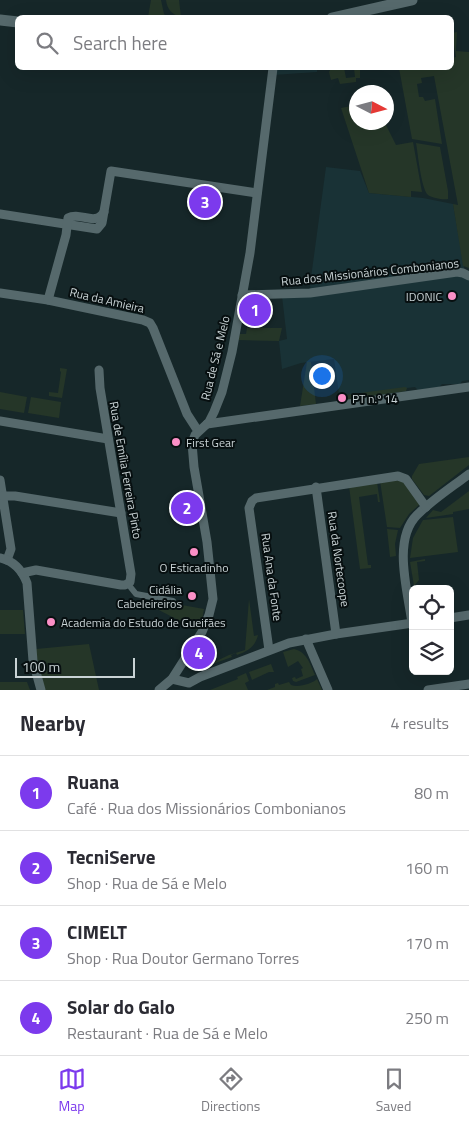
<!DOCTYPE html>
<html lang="en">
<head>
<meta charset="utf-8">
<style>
	body { margin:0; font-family:"Titillium Web",sans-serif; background:#f2f2f3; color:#2b2b33 }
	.controls { position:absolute; right:15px; bottom:15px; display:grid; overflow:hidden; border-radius:8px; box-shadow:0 5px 20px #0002 }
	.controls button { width:45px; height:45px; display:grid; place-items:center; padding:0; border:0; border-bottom:1px solid #e1e1e2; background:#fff; color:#2b2b33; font:25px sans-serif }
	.compass { position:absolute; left:349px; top:85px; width:45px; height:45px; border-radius:50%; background:#fff; box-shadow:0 5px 20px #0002; rotate:96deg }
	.scale { position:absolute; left:15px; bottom:12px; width:120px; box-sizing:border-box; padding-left:5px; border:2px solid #c9d3d5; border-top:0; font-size:14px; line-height:18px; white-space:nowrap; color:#c9d3d5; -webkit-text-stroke:4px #070f10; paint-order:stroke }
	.you { position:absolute; left:321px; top:375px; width:18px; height:18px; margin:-12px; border:4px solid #fff; border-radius:50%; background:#1a73e8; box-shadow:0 0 0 8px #1a73e833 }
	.badge { display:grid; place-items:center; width:32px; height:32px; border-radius:50%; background:#7c3aed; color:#fff; font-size:16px; font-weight:700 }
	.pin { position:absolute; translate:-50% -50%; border:2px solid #fff; box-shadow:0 1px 5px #0006 }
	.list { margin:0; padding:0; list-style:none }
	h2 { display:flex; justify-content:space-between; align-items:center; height:65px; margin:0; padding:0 20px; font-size:21px }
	h2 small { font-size:16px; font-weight:400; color:#7c7c81 }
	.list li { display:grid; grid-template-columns:32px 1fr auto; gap:15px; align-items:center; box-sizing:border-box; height:75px; padding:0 20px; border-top:1px solid #e1e1e2 }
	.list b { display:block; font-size:19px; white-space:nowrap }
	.list p { margin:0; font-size:16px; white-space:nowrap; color:#7c7c81 }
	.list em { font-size:16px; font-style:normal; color:#7c7c81 }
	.icon { flex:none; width:28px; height:28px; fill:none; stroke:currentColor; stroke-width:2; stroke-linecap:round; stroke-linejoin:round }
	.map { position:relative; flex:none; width:469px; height:690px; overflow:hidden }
	.search { position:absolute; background:#fff; box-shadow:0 5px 20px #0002; left:15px; right:15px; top:15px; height:55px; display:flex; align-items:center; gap:12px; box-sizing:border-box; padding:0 18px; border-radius:8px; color:#7c7c81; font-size:19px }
	.sheet { height:365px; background:#fff }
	nav { display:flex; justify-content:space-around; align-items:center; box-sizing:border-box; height:70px; border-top:1px solid #e1e1e2; background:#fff; font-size:14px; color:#7c7c81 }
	nav a { display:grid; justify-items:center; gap:2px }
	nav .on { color:#7c3aed }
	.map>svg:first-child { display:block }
	.built { fill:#193236 }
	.green { fill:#253628 }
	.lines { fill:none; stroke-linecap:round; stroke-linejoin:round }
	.pedestrian { stroke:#56696c; stroke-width:6 }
	.minor { stroke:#56696c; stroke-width:9 }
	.secondary { stroke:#56696c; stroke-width:11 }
	.poi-dot { fill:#fb8fc6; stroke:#070f10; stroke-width:2 }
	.labels { text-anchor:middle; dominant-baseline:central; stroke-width:4; stroke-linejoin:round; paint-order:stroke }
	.street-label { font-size:12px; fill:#c9d3d5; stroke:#070f10 }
	.poi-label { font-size:12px; fill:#c9d3d5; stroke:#070f10; text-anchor:start }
</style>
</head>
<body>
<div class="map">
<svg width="469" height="690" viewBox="0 0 469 690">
	<rect width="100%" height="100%" fill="#162729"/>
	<!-- built -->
	<g class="built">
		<polygon points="274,68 317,68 317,72 273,75"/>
		<polygon points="326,167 360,171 369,193 423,198 453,204 465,273 311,292 310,285"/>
		<polygon points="457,273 469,277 469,380 462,381 460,384 442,384 439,387 418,390 415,387 407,388 405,391 340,401 334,359 301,363 282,369 279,341 287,339 282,296"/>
	</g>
	<!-- green -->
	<g class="green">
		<polygon points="151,0 161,0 164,14 167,17 148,17"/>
		<path d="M166,0H179L181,17C172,15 167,9 166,0Z"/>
		<polygon points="457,32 456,51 469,52 469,268 463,266 453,204 458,205 434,76 421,78 422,83 417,84 419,97 423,97 425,101 435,99 442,144 412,139 399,68 452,68 452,58 456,57 452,33"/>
		<polygon points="331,68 344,68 346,78 355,77 354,68 360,68 360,78 356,78 356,82 340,84 338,78 331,80 329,72"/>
		<polygon points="356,105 356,122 385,123 396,145 413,142 422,192 411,191 411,197 369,193 341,108"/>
		<path d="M416,143L440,147L448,191V199C442,200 433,198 428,195C421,188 418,154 416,143Z"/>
		<polygon points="247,328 282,328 279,341 238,340 240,334 246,334"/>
		<polygon points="307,362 311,362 316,404 300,406"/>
		<polygon points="60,368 67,369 62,398 49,396 49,392 58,393 61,372 60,371"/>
		<polygon points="405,387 407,388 406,391 345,400 345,395"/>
		<polygon points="0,392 27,397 24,413 0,409"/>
		<polygon points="31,397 61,402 59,418 28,413"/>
		<polygon points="469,457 469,465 429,496 424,495 412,479 412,476 419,464"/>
		<polygon points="396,479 403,481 420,504 409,514 400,528 387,527 380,481"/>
		<polygon points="377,482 380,502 378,502 377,494 359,497 368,565 371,565 371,568 360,569 349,486"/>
		<polygon points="469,491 469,509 453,512 453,514 426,518 433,510 441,512"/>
		<polygon points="453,517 458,552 410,558 413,538 423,520"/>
		<polygon points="387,529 398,530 395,544 396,556 390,557"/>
		<polygon points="425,559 425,561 417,562 419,580 414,586 410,562"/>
		<path d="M249,599L254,636L258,635C255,647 248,651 237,655L236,653L231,655L232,657L204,667L229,655L245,650Z"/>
		<polygon points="165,602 204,609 202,620 197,630 157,609"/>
		<polygon points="0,610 23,610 25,634 0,634"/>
		<polygon points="89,644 99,690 45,690 38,666 36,649"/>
		<path d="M294,649C307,652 310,664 315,675L296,682L293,681L292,678L295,677L296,679L303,676L301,669L303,668L298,661L288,667L283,652Z"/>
		<polygon points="271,664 274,672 269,672 252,680 249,672"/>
		<polygon points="246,673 249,681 245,683 248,690 210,690 238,679 237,677"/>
		<path d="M317,679L322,690H267L275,687V684L278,683L279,685L289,682L291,685C299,688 313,683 317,679Z"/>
		<polygon points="0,682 27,682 30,690 0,690"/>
	</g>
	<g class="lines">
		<!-- pedestrian -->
		<polyline class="pedestrian" points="128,584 136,594 173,601"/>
		<!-- minor -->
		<g class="minor">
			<polyline points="0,214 97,229 102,223 111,171 257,193"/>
			<polyline points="0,293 48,300 143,320 150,323 153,328 187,414 198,431"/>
			<polyline points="242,295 310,293 457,272 463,273 469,276"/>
			<path d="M48,300L66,235L68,218C80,211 95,227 104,212"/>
			<polyline points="0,421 108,439"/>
			<polyline points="207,424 469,387"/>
			<polyline points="0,480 11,549 7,560"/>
			<polyline points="316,487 336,634"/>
			<polyline points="3,496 15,496 121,513"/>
			<path d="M0,558C14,561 22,570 27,583L33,661L41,690"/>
			<polyline points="22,573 36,570 121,585 125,585 130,582 131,574 100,388 99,370"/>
			<polyline points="450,618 469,615"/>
			<path d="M412,623C408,592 392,540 417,515C432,500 452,487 469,474"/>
			<polyline points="306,639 328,690"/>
			<polyline points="269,650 249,508 252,501 256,498 398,476 406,479 426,507"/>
			<polyline points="172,679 189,683 200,677 289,643 336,634 413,623"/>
			<polyline points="159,690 172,679 202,632 209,615 213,599 207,542 194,467 192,443 195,435 209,422 214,412 222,392 232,352 250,253 273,68"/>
			<polyline points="428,690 469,684"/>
		</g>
		<!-- secondary -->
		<g class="secondary">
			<polyline points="332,18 412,0"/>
			<polyline points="0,20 18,22"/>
		</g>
	</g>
	<!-- markers -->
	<g class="poi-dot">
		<circle cx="452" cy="296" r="5"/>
		<circle cx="342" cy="398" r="5"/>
		<circle cx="176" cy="442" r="5"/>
		<circle cx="194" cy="552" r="5"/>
		<circle cx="192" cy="596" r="5"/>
		<circle cx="51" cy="622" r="5"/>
	</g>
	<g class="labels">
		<!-- street labels -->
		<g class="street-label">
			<text transform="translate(370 272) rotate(-6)">Rua dos Missionários Combonianos</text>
			<text transform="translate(107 300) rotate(13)">Rua da Amieira</text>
			<text transform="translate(215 358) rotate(-76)">Rua de Sá e Melo</text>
			<text transform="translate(126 470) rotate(80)">Rua de Emília Ferreira Pinto</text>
			<text transform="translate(339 559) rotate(82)">Rua da Nortecoope</text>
			<text transform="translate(272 577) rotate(82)">Rua Ana da Fonte</text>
		</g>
		<!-- poi labels -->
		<g class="poi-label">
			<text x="442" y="296" text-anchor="end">IDONIC</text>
			<text x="352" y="398">PT n.º 14</text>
			<text x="186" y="442">First Gear</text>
			<text x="194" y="567" text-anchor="middle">O Esticadinho</text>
			<text x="182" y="589" text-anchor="end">Cidália<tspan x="182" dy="14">Cabeleireiros</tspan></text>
			<text x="61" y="622">Academia do Estudo de Gueifães</text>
		</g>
	</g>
</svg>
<div class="controls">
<button><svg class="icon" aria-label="locate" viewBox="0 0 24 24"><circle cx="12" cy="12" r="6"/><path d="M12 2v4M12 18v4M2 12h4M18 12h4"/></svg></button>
<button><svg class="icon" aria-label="layers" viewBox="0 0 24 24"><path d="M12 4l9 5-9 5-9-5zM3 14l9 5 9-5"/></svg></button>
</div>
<svg class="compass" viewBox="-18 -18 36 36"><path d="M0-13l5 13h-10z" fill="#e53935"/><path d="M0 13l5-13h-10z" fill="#7c7c81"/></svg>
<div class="scale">100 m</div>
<div class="you"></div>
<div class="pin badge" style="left:255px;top:310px">1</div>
<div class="pin badge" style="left:187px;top:508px">2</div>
<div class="pin badge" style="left:205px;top:202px">3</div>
<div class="pin badge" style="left:199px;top:653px">4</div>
<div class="search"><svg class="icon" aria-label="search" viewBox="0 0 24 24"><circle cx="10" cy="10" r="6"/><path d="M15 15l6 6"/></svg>Search here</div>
</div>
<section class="sheet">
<h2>Nearby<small>4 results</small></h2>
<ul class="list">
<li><span class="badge">1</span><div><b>Ruana</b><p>Café · Rua dos Missionários Combonianos</p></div><em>80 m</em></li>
<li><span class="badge">2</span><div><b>TecniServe</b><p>Shop · Rua de Sá e Melo</p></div><em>160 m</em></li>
<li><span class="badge">3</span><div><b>CIMELT</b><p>Shop · Rua Doutor Germano Torres</p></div><em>170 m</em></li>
<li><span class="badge">4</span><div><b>Solar do Galo</b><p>Restaurant · Rua de Sá e Melo</p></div><em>250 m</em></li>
</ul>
</section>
<nav>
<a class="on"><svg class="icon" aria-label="map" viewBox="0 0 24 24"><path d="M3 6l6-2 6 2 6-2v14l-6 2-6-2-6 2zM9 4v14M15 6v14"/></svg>Map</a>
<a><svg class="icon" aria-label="directions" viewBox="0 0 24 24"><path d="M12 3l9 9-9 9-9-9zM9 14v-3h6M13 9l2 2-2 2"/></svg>Directions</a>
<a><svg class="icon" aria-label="saved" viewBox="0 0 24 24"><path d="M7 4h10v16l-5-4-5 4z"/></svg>Saved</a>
</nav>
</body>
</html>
